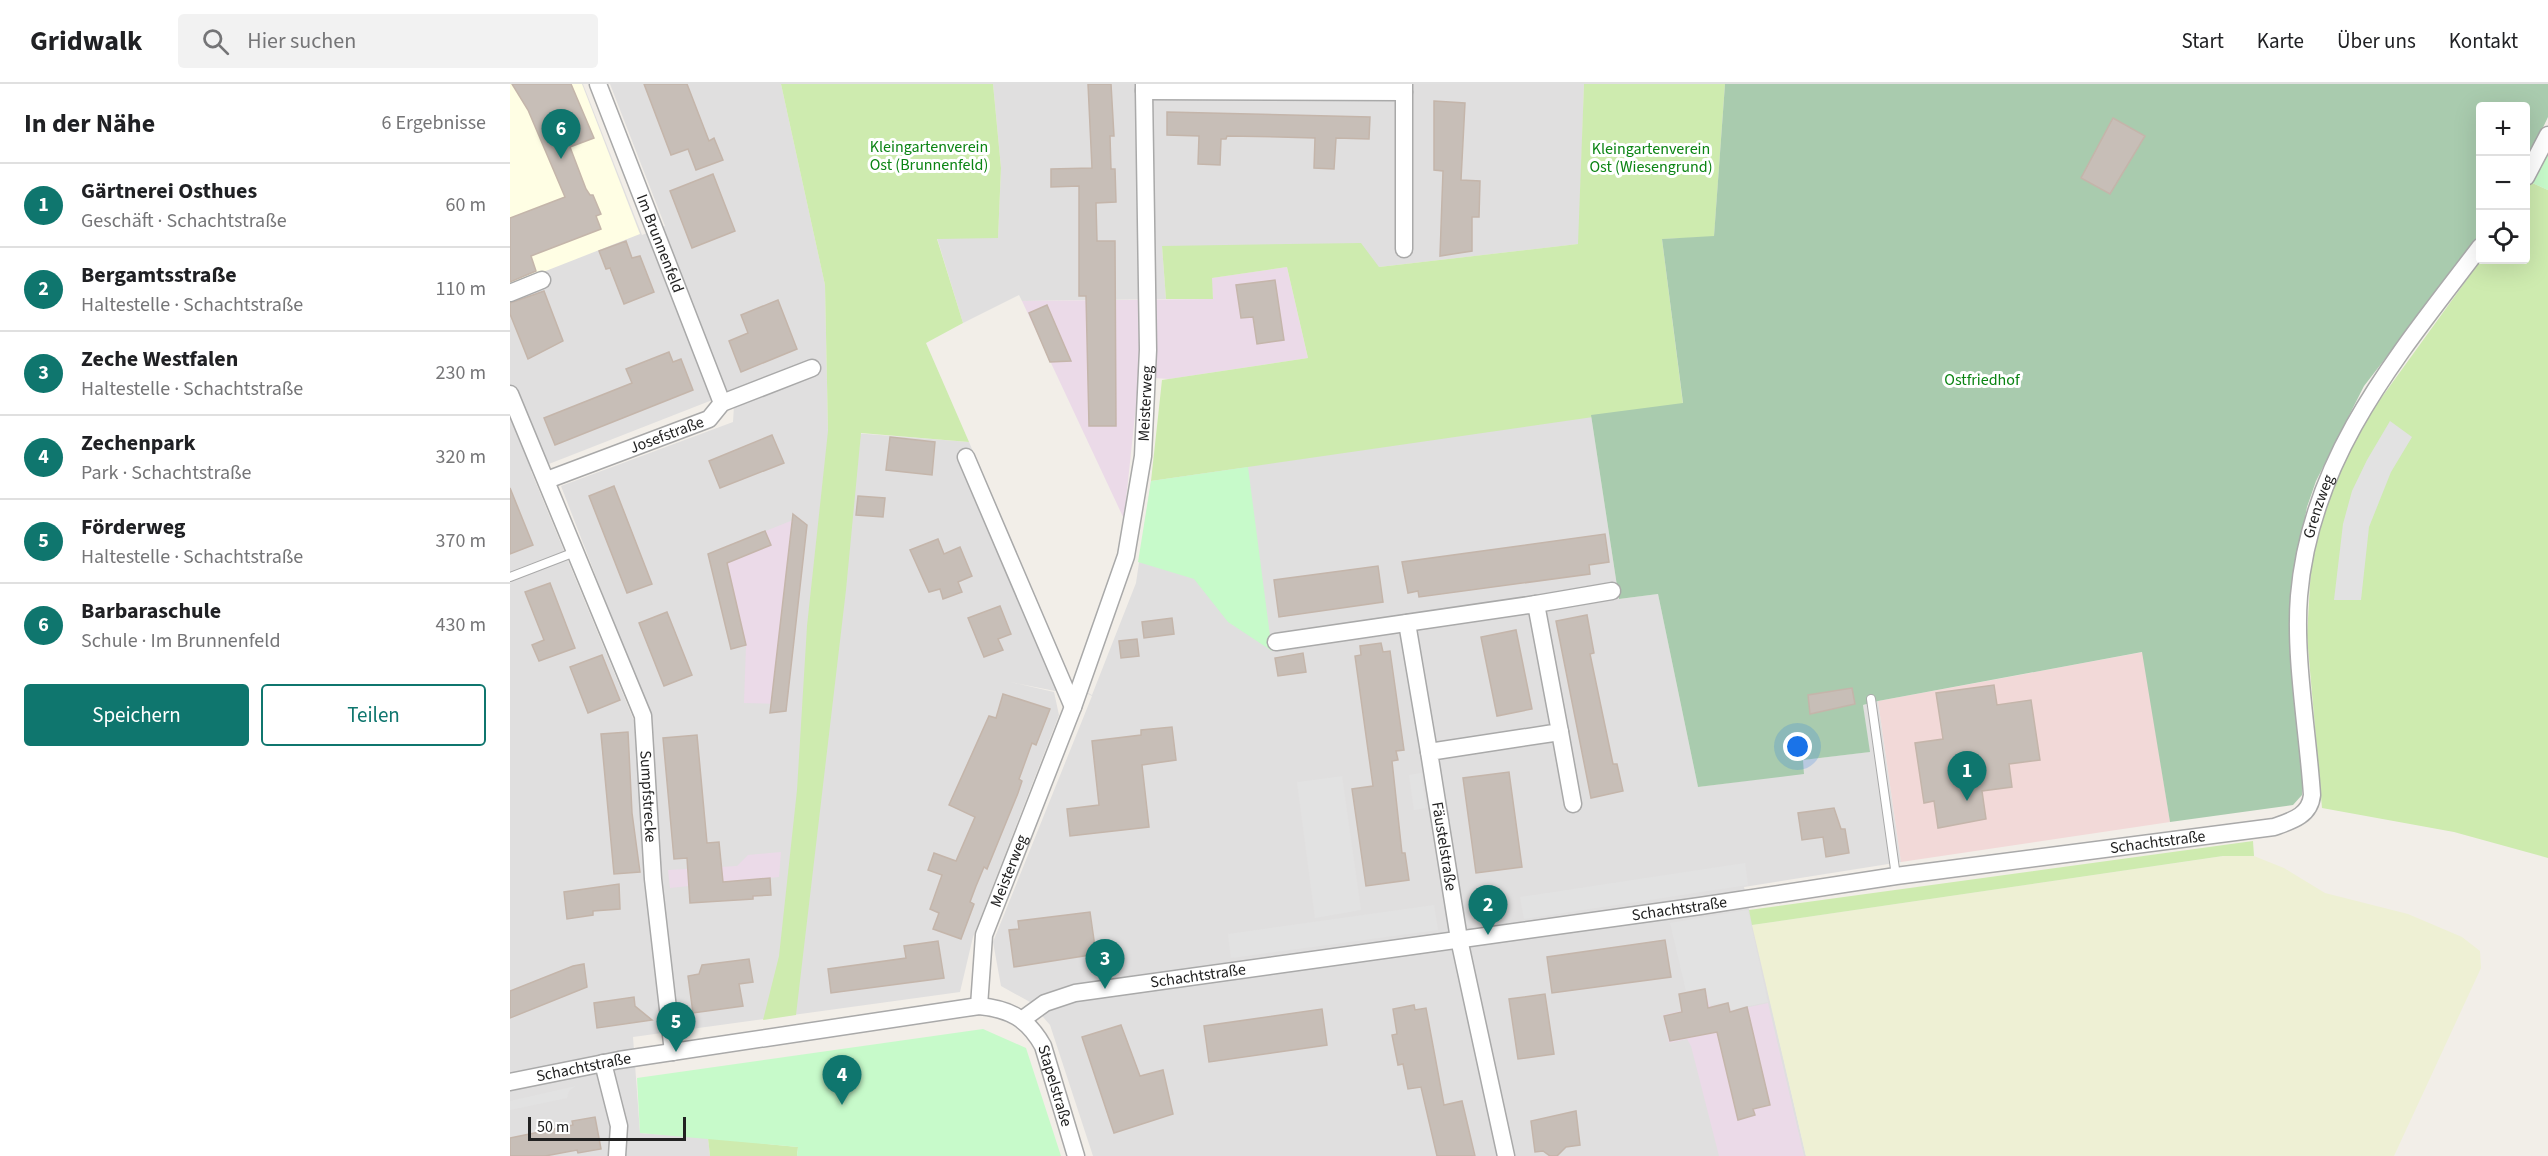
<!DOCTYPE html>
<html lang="de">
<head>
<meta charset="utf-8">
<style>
	body { margin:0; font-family:"Source Sans 3",sans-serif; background:#f2f2f2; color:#202124 }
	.controls { position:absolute; right:18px; top:18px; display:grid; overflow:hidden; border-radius:6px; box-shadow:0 6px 24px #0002 }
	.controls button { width:54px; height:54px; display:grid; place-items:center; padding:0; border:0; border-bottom:2px solid #e0e0e0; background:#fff; color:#202124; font:30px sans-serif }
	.scale { position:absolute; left:18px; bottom:15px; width:158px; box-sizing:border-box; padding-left:6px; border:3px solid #222; border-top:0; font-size:16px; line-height:21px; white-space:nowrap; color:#222; -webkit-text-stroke:4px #fff; paint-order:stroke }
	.you { position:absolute; left:1288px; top:663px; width:21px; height:21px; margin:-15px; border:4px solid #fff; border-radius:50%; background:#1a73e8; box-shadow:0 0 0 9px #1a73e833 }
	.badge { display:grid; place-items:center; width:39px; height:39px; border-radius:50%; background:#0f766e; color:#fff; font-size:20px; font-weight:700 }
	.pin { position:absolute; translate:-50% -50px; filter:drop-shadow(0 2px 3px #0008) }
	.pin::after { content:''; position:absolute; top:32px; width:21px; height:18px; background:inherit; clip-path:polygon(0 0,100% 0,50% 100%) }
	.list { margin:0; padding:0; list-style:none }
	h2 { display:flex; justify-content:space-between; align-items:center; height:78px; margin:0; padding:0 24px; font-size:26px }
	h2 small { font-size:20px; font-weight:400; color:#757577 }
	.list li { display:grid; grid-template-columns:39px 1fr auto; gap:18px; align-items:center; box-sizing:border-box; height:84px; padding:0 24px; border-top:2px solid #e0e0e0 }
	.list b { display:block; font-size:22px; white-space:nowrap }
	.list p { margin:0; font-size:20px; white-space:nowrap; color:#757577 }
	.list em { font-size:20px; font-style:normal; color:#757577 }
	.actions { display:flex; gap:12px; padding:18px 24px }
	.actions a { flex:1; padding:14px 0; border:2px solid #0f766e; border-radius:6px; text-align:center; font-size:21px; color:#0f766e }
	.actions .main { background:#0f766e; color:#fff }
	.icon { flex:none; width:33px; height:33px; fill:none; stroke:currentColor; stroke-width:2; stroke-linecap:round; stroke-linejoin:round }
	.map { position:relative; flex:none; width:2038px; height:1072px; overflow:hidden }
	header { display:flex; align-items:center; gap:36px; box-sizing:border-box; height:84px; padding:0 30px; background:#fff; border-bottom:2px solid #e0e0e0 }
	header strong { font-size:28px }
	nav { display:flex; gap:33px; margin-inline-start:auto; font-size:21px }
	.search { width:420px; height:54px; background:#f2f2f2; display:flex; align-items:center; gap:15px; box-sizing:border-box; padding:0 21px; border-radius:6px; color:#757577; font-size:22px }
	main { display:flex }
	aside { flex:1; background:#fff }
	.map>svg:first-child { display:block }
	.residential { fill:#e0dfdf; fill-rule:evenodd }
	.commercial { fill:#f2d9d8 }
	.industrial { fill:#ebdae8 }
	.education { fill:#fffee4 }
	.farmland { fill:#eef0d4 }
	.grass { fill:#ceebaf }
	.cemetery { fill:#a9cbae }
	.park { fill:#c7faca }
	.parking { fill:#e2e2e2 }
	.building { fill:#c7beb7; stroke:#c4b5aa; stroke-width:1.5 }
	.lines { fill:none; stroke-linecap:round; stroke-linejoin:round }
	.lane-casing { stroke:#a9a9a9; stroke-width:10 }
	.street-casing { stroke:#a9a9a9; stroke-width:19 }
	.lane { stroke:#fff; stroke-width:8 }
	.street { stroke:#fff; stroke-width:16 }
	.labels { text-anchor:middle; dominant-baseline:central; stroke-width:6; stroke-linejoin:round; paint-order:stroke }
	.park-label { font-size:16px; fill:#0b8413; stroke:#fff }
	.street-label { font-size:16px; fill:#222; stroke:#fff }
</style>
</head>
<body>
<header>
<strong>Gridwalk</strong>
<div class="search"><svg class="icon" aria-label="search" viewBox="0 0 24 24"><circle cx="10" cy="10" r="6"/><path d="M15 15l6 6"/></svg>Hier suchen</div>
<nav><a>Start</a><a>Karte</a><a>Über uns</a><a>Kontakt</a></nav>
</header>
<main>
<aside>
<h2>In der Nähe<small>6 Ergebnisse</small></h2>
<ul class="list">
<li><span class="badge">1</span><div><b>Gärtnerei Osthues</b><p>Geschäft · Schachtstraße</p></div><em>60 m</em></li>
<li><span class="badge">2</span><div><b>Bergamtsstraße</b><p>Haltestelle · Schachtstraße</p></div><em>110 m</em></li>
<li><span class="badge">3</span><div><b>Zeche Westfalen</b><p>Haltestelle · Schachtstraße</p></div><em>230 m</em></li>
<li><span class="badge">4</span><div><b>Zechenpark</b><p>Park · Schachtstraße</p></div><em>320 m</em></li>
<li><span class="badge">5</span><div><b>Förderweg</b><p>Haltestelle · Schachtstraße</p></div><em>370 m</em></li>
<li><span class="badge">6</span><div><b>Barbaraschule</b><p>Schule · Im Brunnenfeld</p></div><em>430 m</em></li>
</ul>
<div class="actions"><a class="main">Speichern</a><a>Teilen</a></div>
</aside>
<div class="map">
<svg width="2038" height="1072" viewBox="0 0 2038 1072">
	<rect width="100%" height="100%" fill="#f2eee8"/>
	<!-- residential -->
	<g class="residential">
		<path d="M0,0H73L132,151L155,142L100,0H271L315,201L318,347L459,358L561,600L582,611L626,499L641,397L1081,331L1109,515L1148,510L1188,703L1294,689L1292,676L1359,668L1353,621L1368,617L1391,778L1234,803L1296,1072H583L540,941L520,918L491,902L483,858L582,612L561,601L545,607L500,598L544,608L549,631L463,853L450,908L123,953L130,1049L198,1054L200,1072H0ZM297,279L224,322L223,338L51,402L142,638L125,639L21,387Z"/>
		<polygon points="483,0 1074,0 1069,160 869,183 652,162 656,215 512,217 509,211 453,239 427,154 488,153 491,84"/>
	</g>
	<!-- commercial -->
	<polygon class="commercial" points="1633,568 1660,738 1391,778 1368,617"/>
	<!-- industrial -->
	<g class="industrial">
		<polygon points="777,183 798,274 659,295 629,293 614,435 512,217 703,215 701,194"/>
		<polygon points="288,434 297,441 276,620 234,619 236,562 221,565 198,470"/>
		<polygon points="271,768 269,793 260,794 243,815 180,819 179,802 160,804 158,786 227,782 238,771"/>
		<polygon points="1195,905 1201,923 1218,919 1221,927 1258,919 1294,1072 1209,1072 1181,962 1177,955 1159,959 1153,931 1171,927 1169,910"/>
	</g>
	<!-- education -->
	<polygon class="education" points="0,0 72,0 130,150 0,201"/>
	<!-- farmland -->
	<polygon class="farmland" points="1714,772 1744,772 1774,784 1815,809 1898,830 1952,853 1970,867 1971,884 1884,1072 1296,1072 1242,841"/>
	<!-- grass -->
	<g class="grass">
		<polygon points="271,0 483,0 491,84 488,154 427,155 453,239 416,259 459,358 351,349 336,506 286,931 253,936 269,872 287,706 297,542 318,347 315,201"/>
		<polygon points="1074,0 1215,0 1204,153 1152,155 1173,320 641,397 652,296 798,274 777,183 702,194 703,215 656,215 652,162 851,159 869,183 1068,160"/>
		<polygon points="2020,98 2038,106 2038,774 1944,748 1812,724 1797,552 1801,483 1814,427 1838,369 1864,324 1971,176 2016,176 2016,105"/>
		<polygon points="1743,757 1744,772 1713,772 1242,841 1239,826"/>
		<polygon points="198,1054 288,1063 287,1072 200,1072"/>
	</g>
	<!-- cemetery -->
	<polygon class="cemetery" points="1215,0 2038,0 2038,33 2016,79 2016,22 1970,22 1970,152 1854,302 1806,397 1797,423 1780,513 1793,697 1792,711 1783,721 1660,738 1632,568 1368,617 1353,621 1360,668 1293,676 1294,690 1188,703 1148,510 1109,515 1081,331 1173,319 1152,155 1204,152"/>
	<!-- park -->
	<g class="park">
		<polygon points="2038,64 2038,106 2020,98"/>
		<polygon points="738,383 762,567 718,538 684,495 628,478 641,397"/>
		<polygon points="473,945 516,964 551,1072 287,1072 288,1063 130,1049 127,994"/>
	</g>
	<!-- parking -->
	<g class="parking">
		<polygon points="1880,337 1902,353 1881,388 1859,443 1851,516 1824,516 1833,440 1842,407 1857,376"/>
		<polygon points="911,689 916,724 904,726 899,691"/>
		<polygon points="832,692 851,826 805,834 787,698"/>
		<polygon points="1235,779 1238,801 1014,835 1010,813"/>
		<polygon points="924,821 928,846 721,874 718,850"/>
		<polygon points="1238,826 1258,918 1221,926 1219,918 1199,921 1196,904 1176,907 1160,839"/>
		<polygon points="66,1002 59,1007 57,1014 0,1026 0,1017"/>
	</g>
	<!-- building -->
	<g class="building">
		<polygon points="2,0 61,0 84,54 60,63 76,105 80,111 83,111 91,130 86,132 91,145 21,172 26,187 0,198 0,134 55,113 18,26"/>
		<polygon points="134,0 177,0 199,57 204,54 213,76 186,86 178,65 161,71"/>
		<polygon points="578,0 601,0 604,52 600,52 601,85 605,85 606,118 586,119 587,157 605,157 606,342 579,342 576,212 569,212 569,102 541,103 541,85 582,84"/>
		<polygon points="924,17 955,19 951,96 970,97 969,133 962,133 962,167 930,172 933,87 924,86"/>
		<polygon points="657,28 860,33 859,55 826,54 824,85 804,84 805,54 769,53 717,52 716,55 711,55 710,81 688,80 689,52 657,51"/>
		<polygon points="1603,34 1635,52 1600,110 1571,94"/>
		<polygon points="203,90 225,147 182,164 160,107"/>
		<polygon points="116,157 122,174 130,172 144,208 114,220 100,184 96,185 89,167"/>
		<polygon points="765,196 774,256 747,260 743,233 731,234 726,201"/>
		<polygon points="34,207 53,257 18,275 0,230 0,219"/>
		<polygon points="268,216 287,265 231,288 219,257 238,249 231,231"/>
		<polygon points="537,221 561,277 540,278 519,229"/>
		<polygon points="159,268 163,278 171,275 183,306 45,361 34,334 122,299 116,285"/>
		<polygon points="262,351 274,379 210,404 199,377"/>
		<polygon points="380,353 425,358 422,391 376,386"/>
		<polygon points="104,402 142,500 117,509 79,412"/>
		<polygon points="0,404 23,461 0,470"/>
		<polygon points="348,412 375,414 373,433 346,431"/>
		<polygon points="283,430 297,441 276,627 260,629"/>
		<polygon points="255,447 261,461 217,479 236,561 221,565 198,470"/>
		<polygon points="1095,450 1099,478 1079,481 1080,490 909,513 908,507 898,509 892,478"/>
		<polygon points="428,455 434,470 450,463 462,492 448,498 452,508 433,515 430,505 419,508 400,466"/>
		<polygon points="868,482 873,518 769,533 764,496"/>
		<polygon points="40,499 65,564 29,577 22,561 34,556 15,508"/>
		<polygon points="490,522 501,550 488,555 493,566 474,573 458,534"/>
		<polygon points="157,528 182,591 154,602 129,539"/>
		<polygon points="1077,531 1084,569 1080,570 1103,680 1107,680 1113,707 1081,714 1046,537"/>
		<polygon points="662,534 664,550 634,554 632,538"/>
		<polygon points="1006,546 1022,625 987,632 971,553"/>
		<polygon points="627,555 629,572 611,574 609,557"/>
		<polygon points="871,559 873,568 880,567 894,666 886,667 888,676 882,677 892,769 895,769 899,796 856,802 842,705 863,702 845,572 851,571 850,562"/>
		<polygon points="793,569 796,588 768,592 765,574"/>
		<polygon points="92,571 110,616 78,629 60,583"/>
		<polygon points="1484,601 1487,621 1521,616 1530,676 1499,680 1502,703 1472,707 1476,735 1428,744 1424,717 1414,719 1405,659 1433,655 1426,609"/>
		<polygon points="1342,604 1345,620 1300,630 1298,611"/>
		<polygon points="493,610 540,625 526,661 522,659 509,695 512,697 508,709 477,785 474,783 466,802 460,818 464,820 451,855 423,845 429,829 420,825 432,791 418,786 424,769 446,777 465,733 439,721 479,632 486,634"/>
		<polygon points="662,643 666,676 632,681 639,743 560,752 557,725 589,721 582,657 631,651 631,646"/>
		<polygon points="118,648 122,729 130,788 104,790 91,650"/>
		<polygon points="187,651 197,759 209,758 213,798 260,794 261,811 243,812 243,815 180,819 177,774 164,775 153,654"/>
		<polygon points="999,688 1012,783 966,789 953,694"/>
		<polygon points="1324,724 1331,745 1335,745 1339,769 1316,773 1313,753 1292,756 1288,729"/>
		<polygon points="109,800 110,825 83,827 83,831 57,835 54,808"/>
		<polygon points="580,828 586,870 504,883 499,846 509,845 508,837"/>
		<polygon points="1155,856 1161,893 1042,909 1037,873"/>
		<polygon points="428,857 434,894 321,909 318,885 396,874 394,862"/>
		<polygon points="239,875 243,898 229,900 233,922 183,929 178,892 189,890 192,881"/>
		<polygon points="74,880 77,903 0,934 0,907 63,882"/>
		<polygon points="1195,905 1198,924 1218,919 1220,928 1237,923 1260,1021 1243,1025 1245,1031 1228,1036 1207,948 1160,957 1154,932 1172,928 1169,910"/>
		<polygon points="1035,910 1044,970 1008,975 999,915"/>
		<polygon points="124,913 125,922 142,936 87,944 84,919"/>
		<polygon points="904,921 905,926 916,924 934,1021 952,1017 965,1072 927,1072 911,1003 898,1005 893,980 888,981 882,951 887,950 883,925"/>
		<polygon points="812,925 817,961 699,978 694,942"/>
		<polygon points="611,941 630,992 653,986 663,1030 604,1049 572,953"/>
		<polygon points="1066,1027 1070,1061 1056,1063 1047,1072 1040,1072 1033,1067 1025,1068 1021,1037"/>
		<polygon points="85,1033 91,1065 68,1069 67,1066 35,1072 0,1072 0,1054 63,1041 62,1037"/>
	</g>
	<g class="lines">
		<defs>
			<g id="lane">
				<polyline points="0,493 65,468"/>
				<polyline points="1361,615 1386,792"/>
			</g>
			<g id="street">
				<path id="s1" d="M88,0L212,319"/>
				<polyline points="634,0 634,7 894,8"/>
				<polyline points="2016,93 2038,51"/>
				<polyline points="894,165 894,0"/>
				<polyline points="0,209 32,196"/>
				<path id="s2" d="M0,310L133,632L143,795L163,968"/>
				<polyline points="456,373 563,623"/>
				<path id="s3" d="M37,396L199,335L212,319L302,284"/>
				<polyline points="1026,520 1102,507"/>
				<polyline points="897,539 919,668"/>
				<path id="s4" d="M766,558L1026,520L1050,648L919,668L949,855L996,1072"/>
				<polyline points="1050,648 1063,720"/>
				<path id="s5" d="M469,922L474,851L563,623L616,472L633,372L638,266L634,7"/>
				<path id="s6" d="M513,935L535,919L565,909L1190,822L1386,792L1764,743C1781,737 1800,732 1802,711C1798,649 1784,573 1789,512C1801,371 1889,270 1970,163"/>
				<polyline points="93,979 109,1042 107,1072"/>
				<path id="s7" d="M0,998L109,976L469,922C500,925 518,935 533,962L566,1072"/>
			</g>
		</defs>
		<!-- lane casing -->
		<use href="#lane" class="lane-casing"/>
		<!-- street casing -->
		<use href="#street" class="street-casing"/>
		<!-- lane -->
		<use href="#lane" class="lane"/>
		<!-- street -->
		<use href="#street" class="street"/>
	</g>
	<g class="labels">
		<!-- park labels -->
		<g class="park-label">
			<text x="419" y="63">Kleingartenverein<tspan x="419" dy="18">Ost (Brunnenfeld)</tspan></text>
			<text x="1141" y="65">Kleingartenverein<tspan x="1141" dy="18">Ost (Wiesengrund)</tspan></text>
			<text x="1472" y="296">Ostfriedhof</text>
		</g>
		<!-- street labels -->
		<g class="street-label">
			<text stroke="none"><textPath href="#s1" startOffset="171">Im Brunnenfeld</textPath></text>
			<text stroke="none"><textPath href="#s5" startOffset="630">Meisterweg</textPath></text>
			<text stroke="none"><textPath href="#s3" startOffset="128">Josefstraße</textPath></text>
			<text stroke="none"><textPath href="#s6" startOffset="1614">Grenzweg</textPath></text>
			<text stroke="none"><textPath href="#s2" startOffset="429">Sumpfstrecke</textPath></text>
			<text stroke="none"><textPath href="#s6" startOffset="1152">Schachtstraße</textPath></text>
			<text stroke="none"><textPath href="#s4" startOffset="621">Fäustelstraße</textPath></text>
			<text stroke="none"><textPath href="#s5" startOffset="140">Meisterweg</textPath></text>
			<text stroke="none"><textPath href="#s6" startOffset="669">Schachtstraße</textPath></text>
			<text stroke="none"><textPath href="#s6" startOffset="183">Schachtstraße</textPath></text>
			<text stroke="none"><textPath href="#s7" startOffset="75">Schachtstraße</textPath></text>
			<text stroke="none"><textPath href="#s7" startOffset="596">Stapelstraße</textPath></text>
		</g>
	</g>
</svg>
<div class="controls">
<button>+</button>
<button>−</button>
<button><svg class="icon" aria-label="locate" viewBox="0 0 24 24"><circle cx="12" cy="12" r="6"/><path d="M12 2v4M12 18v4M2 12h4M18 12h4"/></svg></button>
</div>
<div class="scale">50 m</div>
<div class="you"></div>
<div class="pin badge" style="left:1457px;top:717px">1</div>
<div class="pin badge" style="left:978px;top:851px">2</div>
<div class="pin badge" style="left:595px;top:905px">3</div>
<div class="pin badge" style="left:332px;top:1021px">4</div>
<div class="pin badge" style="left:166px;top:968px">5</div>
<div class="pin badge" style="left:51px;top:75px">6</div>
</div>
</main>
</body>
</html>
